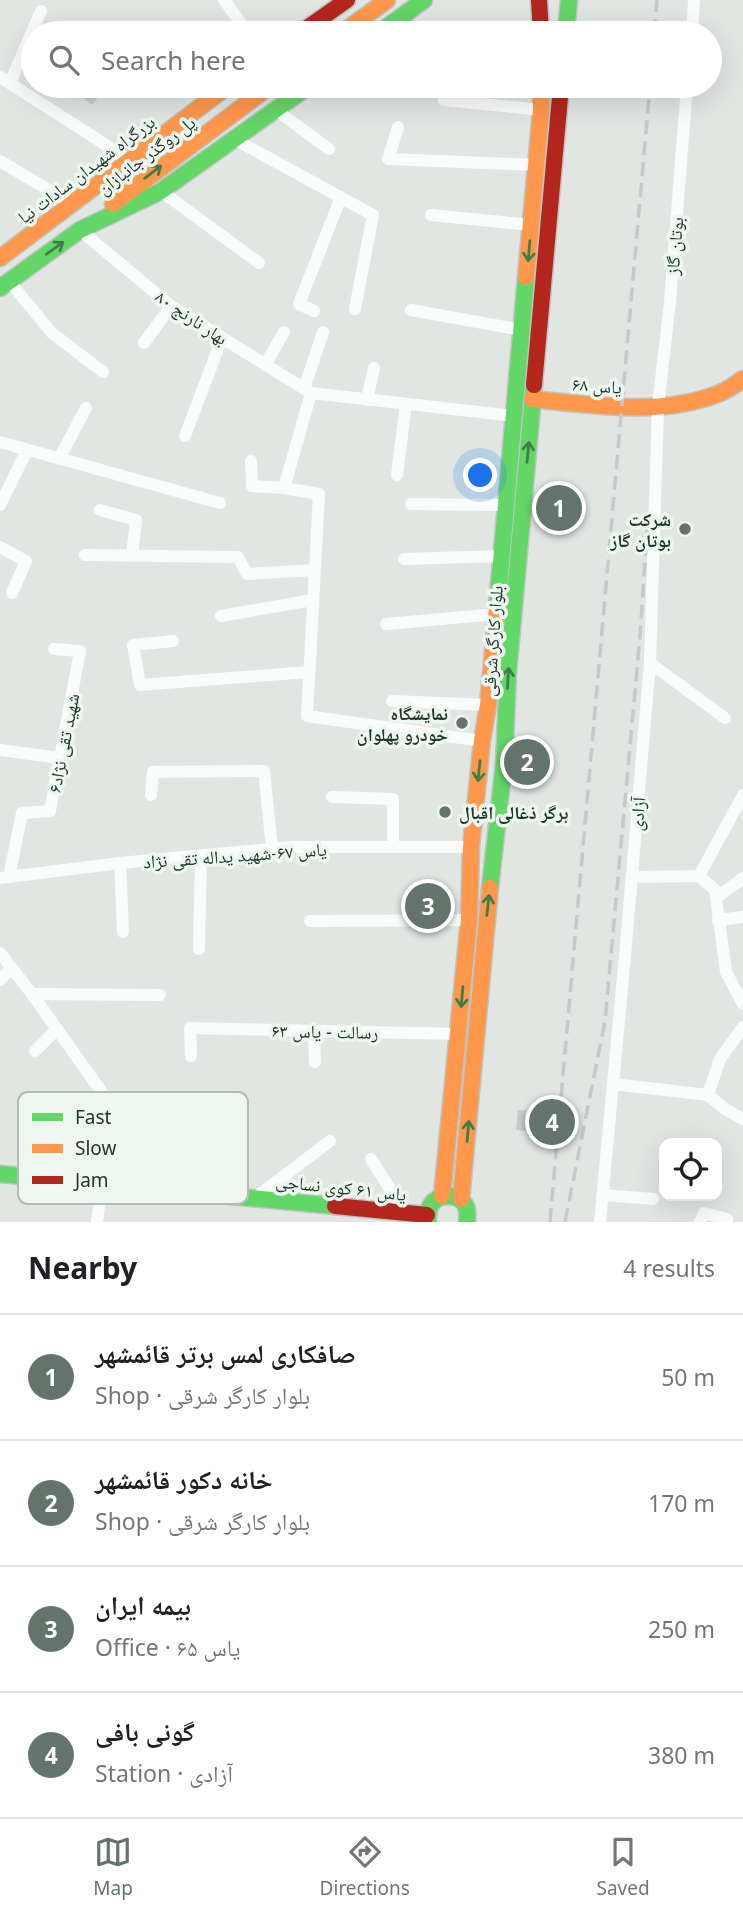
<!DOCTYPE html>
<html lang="en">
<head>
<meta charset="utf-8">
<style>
	body { margin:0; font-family:"Noto Sans","Noto Naskh Arabic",sans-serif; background:#f6f6f6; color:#202124 }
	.controls { position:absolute; right:21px; bottom:21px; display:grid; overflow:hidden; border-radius:14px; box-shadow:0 7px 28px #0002 }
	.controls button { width:63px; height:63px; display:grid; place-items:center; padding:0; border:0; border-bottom:2px solid #e0e0e0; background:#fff; color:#202124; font:35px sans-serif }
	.you { position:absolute; left:481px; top:476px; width:24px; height:24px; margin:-18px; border:5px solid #fff; border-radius:50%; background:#1a73e8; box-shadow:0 0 0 10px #1a73e833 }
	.badge { display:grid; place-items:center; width:46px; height:46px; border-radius:50%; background:#64746c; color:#fff; font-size:23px; font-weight:700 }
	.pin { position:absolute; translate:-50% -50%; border:4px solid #fff; box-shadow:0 2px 7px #0006 }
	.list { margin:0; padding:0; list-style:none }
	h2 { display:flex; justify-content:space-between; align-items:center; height:91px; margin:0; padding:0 28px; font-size:30px }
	h2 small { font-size:23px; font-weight:400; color:#757577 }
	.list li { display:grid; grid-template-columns:46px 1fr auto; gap:21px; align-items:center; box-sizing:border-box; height:126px; padding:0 28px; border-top:2px solid #e0e0e0 }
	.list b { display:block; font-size:26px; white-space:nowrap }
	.list p { margin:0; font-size:23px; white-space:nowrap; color:#757577 }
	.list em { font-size:23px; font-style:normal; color:#757577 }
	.icon { flex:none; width:38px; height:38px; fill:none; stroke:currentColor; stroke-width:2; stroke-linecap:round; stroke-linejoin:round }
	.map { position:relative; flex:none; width:743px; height:1222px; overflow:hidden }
	.search { position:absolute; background:#fff; box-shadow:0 7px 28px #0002; left:21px; right:21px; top:21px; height:77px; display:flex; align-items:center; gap:18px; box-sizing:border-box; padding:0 24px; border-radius:38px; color:#757577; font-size:26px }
	.sheet { height:595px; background:#fff }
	nav { display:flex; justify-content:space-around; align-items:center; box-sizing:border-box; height:98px; border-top:2px solid #e0e0e0; background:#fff; font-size:19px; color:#757577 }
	nav a { display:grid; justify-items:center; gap:4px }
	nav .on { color:#64746c }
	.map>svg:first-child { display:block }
	.building { fill:#c8cdca }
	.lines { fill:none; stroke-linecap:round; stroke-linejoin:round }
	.fast-casing { stroke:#bdc5c1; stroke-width:19 }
	.slow-casing { stroke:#bdc5c1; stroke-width:19 }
	.jam-casing { stroke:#bdc5c1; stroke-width:19 }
	.street { stroke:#fafbfb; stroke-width:12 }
	.fast { stroke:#63d668; stroke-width:16 }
	.slow { stroke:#ff974d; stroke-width:16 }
	.jam { stroke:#b3261e; stroke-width:16 }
	.rail { stroke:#c5c9c7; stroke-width:3.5; stroke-dasharray:14 7; stroke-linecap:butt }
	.oneway { stroke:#3f7f47 }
	.poi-dot { fill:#64746c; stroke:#eef6f0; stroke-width:2.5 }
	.labels { text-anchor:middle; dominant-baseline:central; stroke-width:7; stroke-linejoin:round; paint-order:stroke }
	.street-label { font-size:18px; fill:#21372c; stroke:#eef6f0 }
	.poi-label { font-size:18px; font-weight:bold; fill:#21372c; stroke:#eef6f0; text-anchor:end }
	.key { fill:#eef6f0; stroke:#b0bdb5; stroke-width:2 }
	.key-label { font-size:19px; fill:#21372c }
</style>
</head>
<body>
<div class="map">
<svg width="743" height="1222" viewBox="0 0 743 1222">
	<rect width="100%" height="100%" fill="#e1e6e3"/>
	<!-- building -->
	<g class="building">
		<polygon points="69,86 95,86 102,92 92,105"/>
		<polygon points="518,1110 535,1111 533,1132 516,1130"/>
	</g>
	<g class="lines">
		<defs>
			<g id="fast">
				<polyline points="379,33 424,0"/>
				<polyline points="566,33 569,0"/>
				<polyline points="0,288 80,230 161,191 309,86"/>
				<polyline points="497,607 526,277"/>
				<polyline points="490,888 504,763 508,673 534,385"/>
				<polyline points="0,1174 335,1206"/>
				<path d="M428,1222C428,1218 428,1214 429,1210C433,1192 463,1191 467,1210C468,1212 467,1220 467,1222"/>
			</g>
			<g id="slow">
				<polyline points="342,33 387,0"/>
				<polyline points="113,204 270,86"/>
				<polyline points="0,258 228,86"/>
				<polyline points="526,277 541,110 541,86"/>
				<path d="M532,399C593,405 662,417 720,393C728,390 736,384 743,379"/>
				<polyline points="442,1196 469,920 471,847 482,741 488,705 497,607"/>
				<polyline points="461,1199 490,888"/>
			</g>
			<g id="jam">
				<polyline points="539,0 541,33"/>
				<polyline points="300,33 347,0"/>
				<polyline points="534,385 561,86"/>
				<polyline points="335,1206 427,1215"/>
			</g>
		</defs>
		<!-- fast casing -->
		<use href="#fast" class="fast-casing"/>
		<!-- slow casing -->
		<use href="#slow" class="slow-casing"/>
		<!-- jam casing -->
		<use href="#jam" class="jam-casing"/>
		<!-- street -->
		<g class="street">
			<polyline points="224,0 248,33"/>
			<polyline points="692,33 694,0"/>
			<polyline points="710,64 713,69"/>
			<polyline points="0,77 103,143 128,162"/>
			<polyline points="10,83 41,11"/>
			<polyline points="444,100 541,110"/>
			<polyline points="276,110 329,149"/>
			<polyline points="398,127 388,159 536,165"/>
			<polyline points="234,139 373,215 355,309"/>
			<polyline points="0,161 72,204"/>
			<polyline points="161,191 259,263"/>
			<polyline points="431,215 531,225"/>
			<polyline points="80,230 171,306 311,393 514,416"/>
			<polyline points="9,281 52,333 103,372"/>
			<polyline points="411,310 522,330"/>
			<polyline points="314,311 299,304 341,197"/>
			<polyline points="144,343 171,306"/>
			<polyline points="265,365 284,332"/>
			<polyline points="304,389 323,332"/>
			<polyline points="311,393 284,488 319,494 307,716 482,741"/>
			<polyline points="367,400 374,368"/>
			<polyline points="185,436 222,338"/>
			<polyline points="0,442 220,503"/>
			<polyline points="59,459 86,408"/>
			<polyline points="251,461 252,486 284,488"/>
			<polyline points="397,475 406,404"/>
			<polyline points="411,504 506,505"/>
			<polyline points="0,505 27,450"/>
			<polyline points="100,510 136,520 132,556"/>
			<polyline points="0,547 26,561 12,593"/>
			<polyline points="85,555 238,557 247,574 314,570"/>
			<polyline points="404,559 502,556"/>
			<polyline points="221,616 313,600"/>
			<polyline points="386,624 497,614"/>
			<polyline points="173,641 133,645 140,685 309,672"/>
			<polyline points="650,663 725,718"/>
			<polyline points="392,701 488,705"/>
			<polyline points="0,750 60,758"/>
			<polyline points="151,795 153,772 264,771 272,849"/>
			<polyline points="332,797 393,799 393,846"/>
			<polyline points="120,863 123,932"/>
			<polyline points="699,876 743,795"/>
			<polyline points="9,877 22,813 50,811 80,651 54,649"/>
			<polyline points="632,877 699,876 715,890 726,972 743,1004"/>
			<polyline points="0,878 120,863 291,847 471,847"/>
			<polyline points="716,898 743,878"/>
			<polyline points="718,920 743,917"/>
			<polyline points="310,921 469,920"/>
			<polyline points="199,949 201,856"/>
			<polyline points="0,953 32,994 128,1129 121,1185"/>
			<polyline points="0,980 12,968"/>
			<polyline points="32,994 160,995"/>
			<polyline points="314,1030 315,1062"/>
			<polyline points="35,1051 57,1029"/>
			<polyline points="191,1056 190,1028 459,1034"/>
			<polyline points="613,1084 708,1095 720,1059 743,1027"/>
			<polyline points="708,1095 725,1109 743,1119"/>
			<polyline points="371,1159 405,1213"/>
			<polyline points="18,1176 55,1115"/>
			<polyline points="603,1195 653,1199"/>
			<polyline points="255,1198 330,1141"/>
			<polyline points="97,1222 102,1184"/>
			<polyline points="600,1222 625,956 650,663 658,406 670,302 687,86"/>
			<polyline points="700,1222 704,1213 727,1219"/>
		</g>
		<!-- fast -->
		<use href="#fast" class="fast"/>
		<!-- slow -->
		<use href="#slow" class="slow"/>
		<!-- jam -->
		<use href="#jam" class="jam"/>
		<!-- rail -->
		<g class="rail">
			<polyline points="654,33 657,0"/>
			<polyline points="550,1222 650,86"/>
			<polyline points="565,1222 605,1021 640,636 648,515"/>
		</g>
	</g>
	<!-- one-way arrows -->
	<defs><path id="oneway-shaft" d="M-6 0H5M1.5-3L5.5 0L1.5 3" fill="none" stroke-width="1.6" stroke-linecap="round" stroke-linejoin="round" transform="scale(1.75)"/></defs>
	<g class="oneway">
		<use href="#oneway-shaft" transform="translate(153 172) rotate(-37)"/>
		<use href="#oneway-shaft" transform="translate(55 248) rotate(-36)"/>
		<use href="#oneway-shaft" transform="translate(529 251) rotate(95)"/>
		<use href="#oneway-shaft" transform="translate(528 452) rotate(-85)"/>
		<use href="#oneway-shaft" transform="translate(508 678) rotate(-87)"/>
		<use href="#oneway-shaft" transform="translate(479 771) rotate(96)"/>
		<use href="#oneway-shaft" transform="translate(488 905) rotate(-84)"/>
		<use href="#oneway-shaft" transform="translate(462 997) rotate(95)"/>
		<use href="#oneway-shaft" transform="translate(468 1131) rotate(-85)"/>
	</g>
	<!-- markers -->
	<g class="poi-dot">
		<circle cx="685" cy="529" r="7"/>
		<circle cx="462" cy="723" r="7"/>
		<circle cx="445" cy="812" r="7"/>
	</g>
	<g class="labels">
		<!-- street labels -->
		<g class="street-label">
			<text transform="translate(146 155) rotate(-37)">پل روگذر جانبازان</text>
			<text transform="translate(86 169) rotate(-37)">بزرگراه شهیدان سادات نیا</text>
			<text transform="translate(674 246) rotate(-85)">بوتان گاز</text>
			<text transform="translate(192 317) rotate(34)">بهار نارنج ۸۰</text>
			<text transform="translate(597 385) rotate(4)">یاس ۶۸</text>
			<text transform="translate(492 641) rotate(-86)">بلوار کارگر شرقی</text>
			<text transform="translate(63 743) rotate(-79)">شهید تقی نژاد۶</text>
			<text transform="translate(637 814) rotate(-85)">آزادی</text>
			<text transform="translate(235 855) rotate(-4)">یاس ۶۷-شهید یداله تقی نژاد</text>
			<text transform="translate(325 1031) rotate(1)">رسالت - یاس ۶۳</text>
			<text transform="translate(341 1187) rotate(6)">یاس ۶۱ کوی نساجی</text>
		</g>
		<!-- poi labels -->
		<g class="poi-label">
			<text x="671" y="519">شرکت<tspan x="671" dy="21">بوتان گاز</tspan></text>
			<text x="448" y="713">نمایشگاه<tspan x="448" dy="21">خودرو پهلوان</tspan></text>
			<text x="459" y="812" text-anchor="start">برگر ذغالی اقبال</text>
		</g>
	</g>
	<!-- legend -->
	<rect x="18" y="1092" width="230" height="112" rx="10" class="key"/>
	<rect x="32" y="1113" width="31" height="8" fill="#63d668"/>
	<rect x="32" y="1144" width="31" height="9" fill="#ff974d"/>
	<rect x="32" y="1176" width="31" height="8" fill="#b3261e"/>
	<g class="key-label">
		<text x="75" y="1124">Fast</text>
		<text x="75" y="1155">Slow</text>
		<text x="75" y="1187">Jam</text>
	</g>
</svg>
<div class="controls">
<button><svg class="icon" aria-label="locate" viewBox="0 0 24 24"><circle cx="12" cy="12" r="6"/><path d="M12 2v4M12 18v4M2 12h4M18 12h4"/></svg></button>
</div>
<div class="you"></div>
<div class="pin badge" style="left:559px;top:508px">1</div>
<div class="pin badge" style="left:527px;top:762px">2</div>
<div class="pin badge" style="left:428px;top:906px">3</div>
<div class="pin badge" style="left:552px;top:1122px">4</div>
<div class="search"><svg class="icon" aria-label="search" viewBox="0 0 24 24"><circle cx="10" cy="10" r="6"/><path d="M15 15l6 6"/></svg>Search here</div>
</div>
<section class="sheet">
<h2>Nearby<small>4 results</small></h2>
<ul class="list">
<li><span class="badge">1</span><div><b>صافکاری لمس برتر قائمشهر</b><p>Shop · بلوار کارگر شرقی</p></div><em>50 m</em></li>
<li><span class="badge">2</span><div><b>خانه دکور قائمشهر</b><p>Shop · بلوار کارگر شرقی</p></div><em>170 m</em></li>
<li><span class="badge">3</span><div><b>بیمه ایران</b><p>Office · یاس ۶۵</p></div><em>250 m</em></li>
<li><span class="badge">4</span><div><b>گونی بافی</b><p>Station · آزادی</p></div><em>380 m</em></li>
</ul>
</section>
<nav>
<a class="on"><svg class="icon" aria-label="map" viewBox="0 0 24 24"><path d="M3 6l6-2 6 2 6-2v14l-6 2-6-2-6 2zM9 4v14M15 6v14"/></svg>Map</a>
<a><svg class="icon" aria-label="directions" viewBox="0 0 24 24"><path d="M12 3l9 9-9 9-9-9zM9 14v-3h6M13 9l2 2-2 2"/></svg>Directions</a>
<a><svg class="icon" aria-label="saved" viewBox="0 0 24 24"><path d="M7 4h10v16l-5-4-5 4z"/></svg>Saved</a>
</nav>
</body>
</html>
